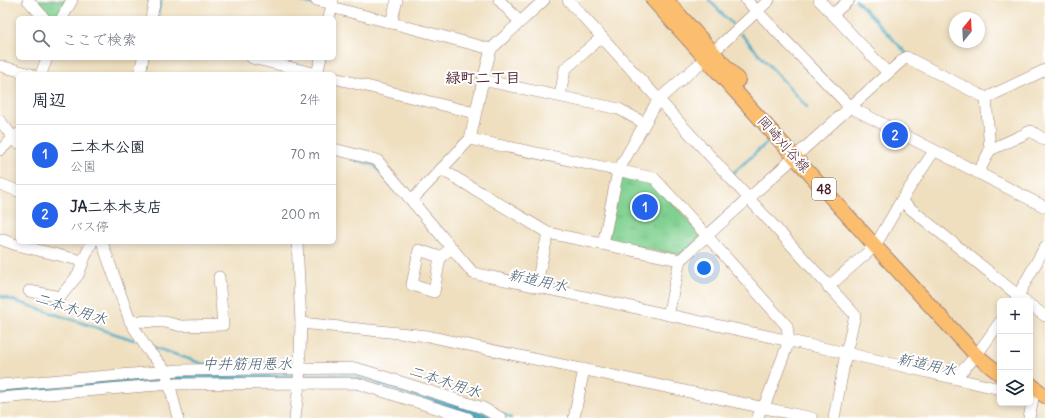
<!DOCTYPE html>
<html lang="ja">
<head>
<meta charset="utf-8">
<style>
	body { margin:0; font-family:Delius,"Klee One",sans-serif; background:#f2f2f3; color:#1f2937 }
	.controls { position:absolute; right:12px; bottom:12px; display:grid; overflow:hidden; border-radius:6px; box-shadow:0 2px 6px #0003 }
	.controls button { width:36px; height:36px; display:grid; place-items:center; padding:0; border:0; border-bottom:1px solid #e0e1e3; background:#fff; color:#1f2937; font:20px sans-serif }
	.compass { position:absolute; left:949px; top:12px; width:36px; height:36px; border-radius:50%; background:#fff; box-shadow:0 2px 6px #0003; rotate:18deg }
	.you { position:absolute; left:704px; top:268px; width:14px; height:14px; margin:-10px; border:3px solid #fff; border-radius:50%; background:#1a73e8; box-shadow:0 0 0 6px #1a73e833 }
	.badge { display:grid; place-items:center; width:26px; height:26px; border-radius:50%; background:#2563eb; color:#fff; font-size:13px; font-weight:700 }
	.pin { position:absolute; translate:-50% -50%; border:2px solid #fff; box-shadow:0 1px 4px #0006 }
	.list { margin:0; padding:0; list-style:none }
	h2 { display:flex; justify-content:space-between; align-items:center; height:52px; margin:0; padding:0 16px; font-size:17px }
	h2 small { font-size:13px; font-weight:400; color:#747a83 }
	.list li { display:grid; grid-template-columns:26px 1fr auto; gap:12px; align-items:center; box-sizing:border-box; height:60px; padding:0 16px; border-top:1px solid #e0e1e3 }
	.list b { display:block; font-size:15px; white-space:nowrap }
	.list p { margin:0; font-size:13px; white-space:nowrap; color:#747a83 }
	.list em { font-size:13px; font-style:normal; color:#747a83 }
	.icon { flex:none; width:22px; height:22px; fill:none; stroke:currentColor; stroke-width:2; stroke-linecap:round; stroke-linejoin:round }
	.map { position:relative; flex:none; width:1045px; height:418px; overflow:hidden }
	.search { position:absolute; background:#fff; box-shadow:0 2px 6px #0003; left:16px; top:16px; width:320px; height:44px; display:flex; align-items:center; gap:10px; box-sizing:border-box; padding:0 14px; border-radius:6px; color:#747a83; font-size:15px }
	.panel { position:absolute; background:#fff; box-shadow:0 2px 6px #0003; left:16px; top:72px; width:320px; height:172px; border-radius:6px }
	.map>svg:first-child { display:block }
	.grass { fill:url(#grass-tufts); stroke:#65785e }
	.lines { fill:none; stroke-linecap:round; stroke-linejoin:round }
	.stream { stroke:#45aac5; stroke-width:2.5 }
	.canal { stroke:#45aac5; stroke-width:8 }
	.minor-casing { stroke:#9c7f75; stroke-width:12 }
	.major-casing { stroke:#9c7f75; stroke-width:16 }
	.minor { stroke:#fff; stroke-width:11 }
	.major { stroke:#fbbd6e; stroke-width:14 }
	.labels { text-anchor:middle; dominant-baseline:central; stroke-width:4; stroke-linejoin:round; paint-order:stroke }
	.shield { fill:#fff; stroke:#80626b; stroke-width:1 }
	.shield-label { font-size:13px; font-weight:bold; fill:#4a1f2b }
	.street-label { font-size:14px; fill:#4a1f2b; stroke:#fff }
	.neighbourhood-label { font-size:15px; font-weight:bold; fill:#4a1f2b; stroke:#fff }
	.water-label { font-size:15px; font-style:italic; fill:#485e70; stroke:#fff }
</style>
</head>
<body>
<div class="map">
<svg width="1045" height="418" viewBox="0 0 1045 418">
	<defs>
		<pattern id="grass-tufts" width="24" height="20" patternUnits="userSpaceOnUse"><rect width="24" height="20" fill="#80d191"/><path d="M3 7l-1-3M5 7V3M7 7l1-3M15 17l-1-3M17 17v-4M19 17l1-3" fill="none" stroke="#70b37d"/></pattern>
	</defs>
	<rect width="100%" height="100%" fill="#fff"/>
	<filter id="ink" filterUnits="userSpaceOnUse"><feTurbulence type="fractalNoise" baseFrequency=".025" numOctaves="2"/><feDisplacementMap in="SourceGraphic" scale="8" xChannelSelector="R" yChannelSelector="G"/><feConvolveMatrix kernelMatrix="1 2 1 2 8 2 1 2 1" color-interpolation-filters="sRGB"/></filter>
	<filter id="wash" filterUnits="userSpaceOnUse"><feTurbulence type="fractalNoise" baseFrequency=".012" numOctaves="4" result="noise"/><feDisplacementMap in="SourceGraphic" scale="16" xChannelSelector="R" yChannelSelector="G"/><feGaussianBlur stdDeviation="0.9" result="paint"/><feColorMatrix in="noise" values="0 0 0 0 0 0 0 0 0 0 0 0 0 0 0 0 0 1.4 0 .05"/><feComposite in="paint" operator="in"/></filter>
	<g filter="url(#wash)">
		<rect width="100%" height="100%" fill="#efdfbf"/>
		<!-- grass -->
		<g class="grass">
			<polygon points="34,0 67,0 57,18 51,18"/>
			<polygon points="623,175 652,181 700,233 700,237 681,255 610,241 608,238 620,177"/>
		</g>
		<g class="lines">
			<!-- stream -->
			<g class="stream">
				<polyline points="296,0 315,5"/>
				<polyline points="709,0 732,24"/>
				<polyline points="856,0 907,54"/>
				<polyline points="157,18 161,0"/>
				<polyline points="741,34 807,107"/>
				<polyline points="48,74 50,74"/>
				<polyline points="146,74 149,58"/>
				<polyline points="351,159 374,165 392,186"/>
				<polyline points="732,174 770,140"/>
				<polyline points="0,296 134,340"/>
				<polyline points="151,346 203,364 231,364"/>
				<polyline points="503,414 511,418"/>
			</g>
			<!-- canal -->
			<polyline class="canal" points="0,392 174,377 361,377 484,416 488,418"/>
		</g>
	</g>
	<g filter="url(#ink)">
		<g class="lines">
			<defs>
				<g id="minor">
					<polyline points="28,0 44,18"/>
					<polyline points="316,0 329,3 335,8 491,49"/>
					<polyline points="499,0 520,22"/>
					<polyline points="568,0 855,315 846,353 834,418"/>
					<polyline points="746,0 850,107 1045,207"/>
					<polyline points="819,0 888,73"/>
					<polyline points="832,15 849,0"/>
					<polyline points="62,18 72,0"/>
					<polyline points="151,18 155,0"/>
					<polyline points="329,18 333,1"/>
					<polyline points="391,23 397,0"/>
					<polyline points="252,58 317,74"/>
					<polyline points="0,66 31,74"/>
					<polyline points="41,74 47,58"/>
					<polyline points="140,74 143,58"/>
					<polyline points="317,74 321,58"/>
					<polyline points="334,78 475,113"/>
					<polyline points="483,80 619,109 644,123"/>
					<polyline points="560,96 565,69 602,37"/>
					<polyline points="986,98 1045,70"/>
					<polyline points="0,121 18,143"/>
					<polyline points="470,139 654,178 707,236 787,326 789,341 764,407"/>
					<polyline points="334,149 377,160 473,273 846,353 1000,389"/>
					<polyline points="0,150 18,134"/>
					<polyline points="990,150 1031,131 1045,140"/>
					<polyline points="441,169 548,233 680,260"/>
					<polyline points="978,173 990,150 986,98"/>
					<polyline points="0,184 18,191"/>
					<polyline points="412,200 470,139 483,80 491,49 544,0"/>
					<polyline points="901,201 1025,301"/>
					<polyline points="0,239 17,245 83,261 92,242"/>
					<polyline points="102,242 130,321 147,349 166,371 178,418"/>
					<polyline points="603,244 618,171 658,100 713,52 769,0"/>
					<polyline points="440,257 434,292 412,285 419,250 440,257 452,248"/>
					<polyline points="536,287 548,233"/>
					<polyline points="828,287 875,246 901,201 934,151"/>
					<polyline points="29,291 60,297 78,275 84,260"/>
					<polyline points="1015,301 1045,247"/>
					<polyline points="1030,305 1045,316"/>
					<polyline points="668,315 680,260 906,57 986,98"/>
					<polyline points="130,321 165,322 181,326 223,325 219,277"/>
					<polyline points="301,323 428,336 482,348 812,418"/>
					<path d="M953,378C973,364 986,341 1000,322"/>
					<polyline points="0,385 180,370 355,368 366,371 483,408 501,418"/>
					<polyline points="0,398 170,384 356,383 468,418"/>
					<polyline points="295,418 299,384 301,323 297,242"/>
					<polyline points="574,418 584,369"/>
					<polyline points="758,418 761,406"/>
					<polyline points="1029,418 1033,398"/>
				</g>
				<g id="major">
					<polyline points="653,0 875,246 976,355 1000,374"/>
					<polyline points="666,0 738,80"/>
					<polyline points="1030,384 1045,396"/>
				</g>
			</defs>
			<!-- minor casing -->
			<use href="#minor" class="minor-casing"/>
			<!-- major casing -->
			<use href="#major" class="major-casing"/>
			<!-- minor -->
			<use href="#minor" class="minor"/>
			<!-- major -->
			<use href="#major" class="major"/>
		</g>
	</g>
	<g class="labels">
		<!-- shield labels -->
		<rect class="shield" x="812" y="178" width="24" height="22" rx="3"/>
		<g class="shield-label">
			<text x="824" y="189">48</text>
		</g>
		<!-- street labels -->
		<g class="street-label">
			<text transform="translate(784 144) rotate(48)">岡崎刈谷線</text>
		</g>
		<!-- neighbourhood labels -->
		<g class="neighbourhood-label">
			<text x="483" y="77">緑町二丁目</text>
		</g>
		<!-- water labels -->
		<g class="water-label">
			<text transform="translate(538 280) rotate(12)">新道用水</text>
			<text transform="translate(71 308) rotate(18)">二本木用水</text>
			<text x="247" y="363">中井筋用悪水</text>
			<text transform="translate(927 364) rotate(12)">新道用水</text>
			<text transform="translate(445 381) rotate(18)">二本木用水</text>
		</g>
	</g>
</svg>
<div class="controls">
<button>+</button>
<button>−</button>
<button><svg class="icon" aria-label="layers" viewBox="0 0 24 24"><path d="M12 4l9 5-9 5-9-5zM3 14l9 5 9-5"/></svg></button>
</div>
<svg class="compass" viewBox="-18 -18 36 36"><path d="M0-13l5 13h-10z" fill="#e53935"/><path d="M0 13l5-13h-10z" fill="#747a83"/></svg>
<div class="you"></div>
<div class="pin badge" style="left:645px;top:207px">1</div>
<div class="pin badge" style="left:895px;top:135px">2</div>
<div class="search"><svg class="icon" aria-label="search" viewBox="0 0 24 24"><circle cx="10" cy="10" r="6"/><path d="M15 15l6 6"/></svg>ここで検索</div>
<section class="panel">
<h2>周辺<small>2件</small></h2>
<ul class="list">
<li><span class="badge">1</span><div><b>二本木公園</b><p>公園</p></div><em>70 m</em></li>
<li><span class="badge">2</span><div><b>JA二本木支店</b><p>バス停</p></div><em>200 m</em></li>
</ul>
</section>
</div>
</body>
</html>
